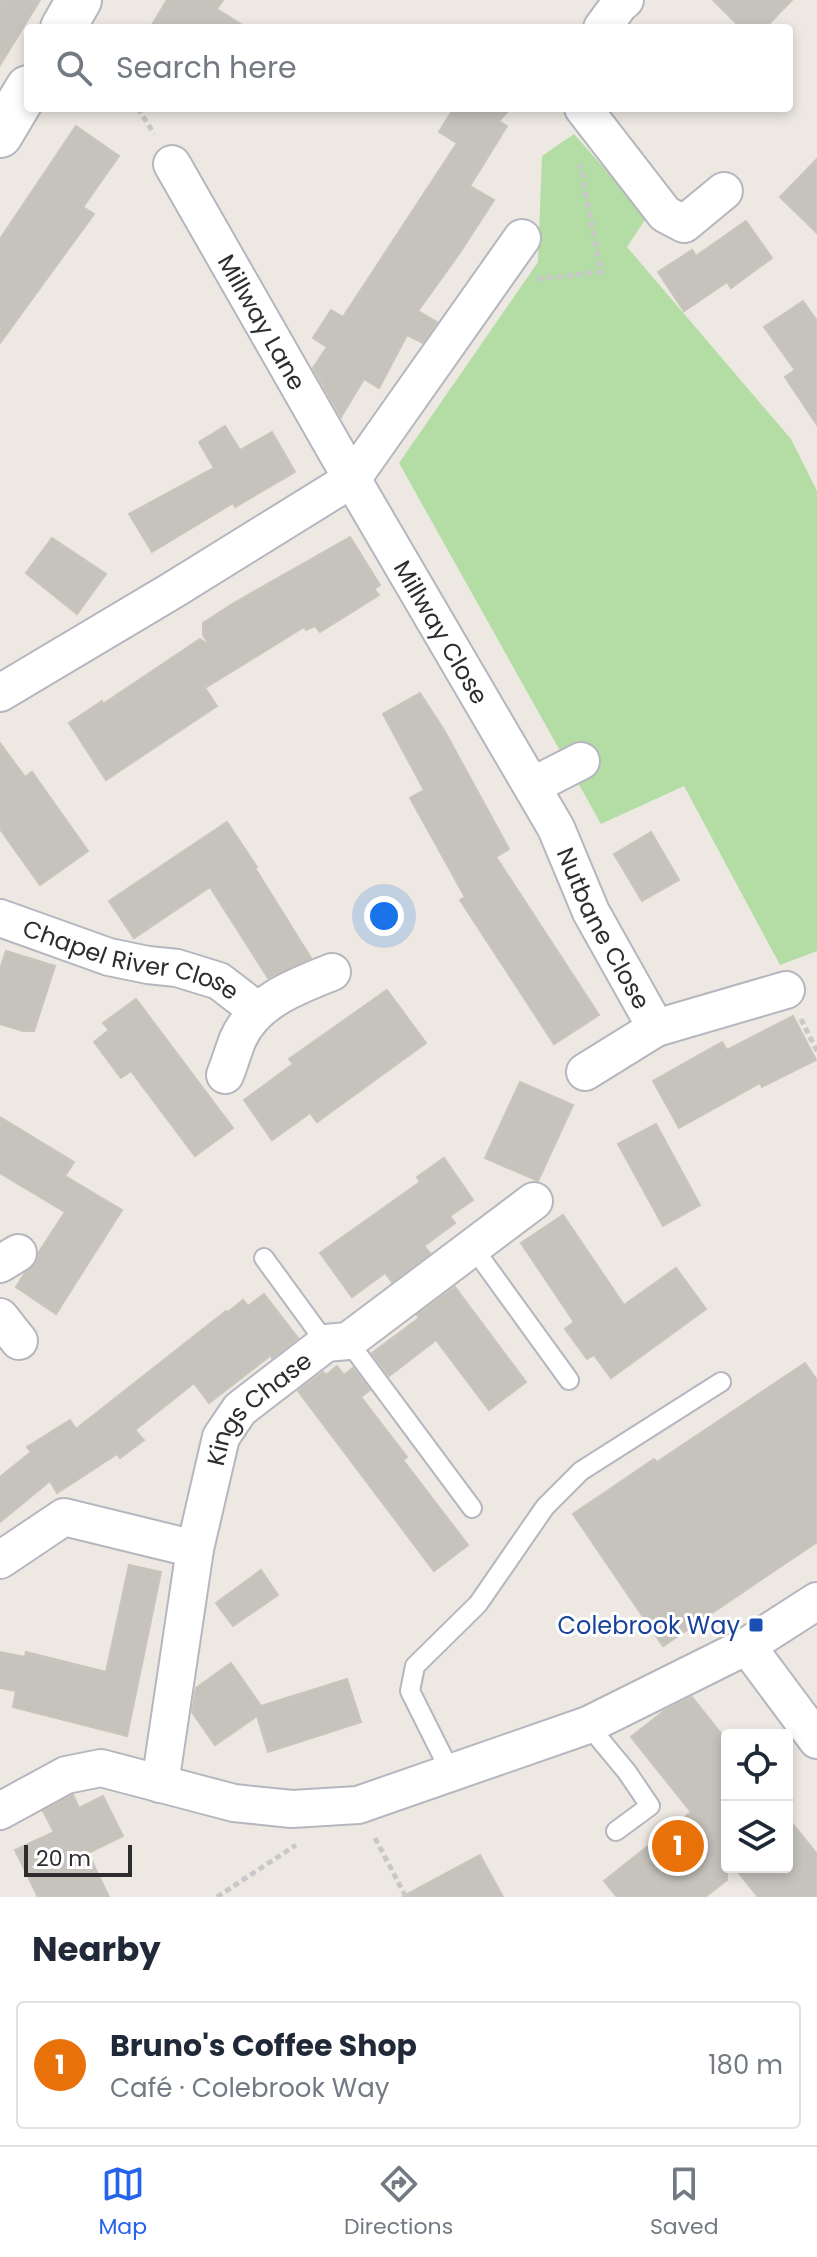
<!DOCTYPE html>
<html lang="en">
<head>
<meta charset="utf-8">
<style>
	body { margin:0; font-family:Poppins,sans-serif; background:#f6f6f7; color:#1f2937 }
	.controls { position:absolute; right:24px; bottom:24px; display:grid; overflow:hidden; border-radius:8px; box-shadow:0 4px 12px #0003 }
	.controls button { width:72px; height:72px; display:grid; place-items:center; padding:0; border:0; border-bottom:2px solid #e0e1e3; background:#fff; color:#1f2937; font:40px sans-serif }
	.scale { position:absolute; left:24px; bottom:20px; width:108px; box-sizing:border-box; padding-left:8px; border:4px solid #2d2d2d; border-top:0; font-size:22px; line-height:28px; white-space:nowrap; color:#2d2d2d; -webkit-text-stroke:6px #fff; paint-order:stroke }
	.you { position:absolute; left:384px; top:916px; width:28px; height:28px; margin:-20px; border:6px solid #fff; border-radius:50%; background:#1a73e8; box-shadow:0 0 0 12px #1a73e833 }
	.badge { display:grid; place-items:center; width:52px; height:52px; border-radius:50%; background:#2563eb; color:#fff; font-size:26px; font-weight:700 }
	.pin { position:absolute; translate:-50% -50%; border:4px solid #fff; box-shadow:0 2px 8px #0006 }
	.list { margin:0; padding:0; list-style:none }
	h2 { display:flex; justify-content:space-between; align-items:center; height:104px; margin:0; padding:0 32px; font-size:34px }
	h2 small { font-size:26px; font-weight:400; color:#747a83 }
	.list li { display:grid; grid-template-columns:52px 1fr auto; gap:24px; align-items:center; box-sizing:border-box; height:128px; margin:0 16px 16px; padding:0 16px; border:2px solid #e0e1e3; border-radius:8px }
	.list b { display:block; font-size:30px; white-space:nowrap }
	.list p { margin:0; font-size:26px; white-space:nowrap; color:#747a83 }
	.list em { font-size:26px; font-style:normal; color:#747a83 }
	.icon { flex:none; width:44px; height:44px; fill:none; stroke:currentColor; stroke-width:2; stroke-linecap:round; stroke-linejoin:round }
	.map { position:relative; flex:none; width:817px; height:1897px; overflow:hidden }
	.search { position:absolute; background:#fff; box-shadow:0 4px 12px #0003; left:24px; right:24px; top:24px; height:88px; display:flex; align-items:center; gap:20px; box-sizing:border-box; padding:0 28px; border-radius:8px; color:#747a83; font-size:30px }
	.sheet { height:248px; background:#fff }
	nav { display:flex; justify-content:space-around; align-items:center; box-sizing:border-box; height:112px; border-top:2px solid #e0e1e3; background:#fff; font-size:22px; color:#747a83 }
	nav a { display:grid; justify-items:center; gap:4px }
	nav .on { color:#2563eb }
	.map>svg:first-child { display:block }
	.green { fill:#b4dda5 }
	.building { fill:#c6c3bd; stroke:#c8c5bb; stroke-width:2 }
	.lines { fill:none; stroke-linecap:round; stroke-linejoin:round }
	.lane-casing { stroke:#b5b6bf; stroke-width:22 }
	.street-casing { stroke:#b5b6bf; stroke-width:40 }
	.secondary-casing { stroke:#b5b6bf; stroke-width:48 }
	.path { stroke:#c8c8c8; stroke-width:5; stroke-dasharray:6 4; stroke-linecap:butt }
	.lane { stroke:#fff; stroke-width:18 }
	.street { stroke:#fff; stroke-width:36 }
	.secondary { stroke:#fff; stroke-width:44 }
	.transit-dot { fill:#1a4fb4; stroke:#fff; stroke-width:3 }
	.labels { text-anchor:middle; dominant-baseline:central; stroke-width:6; stroke-linejoin:round; paint-order:stroke }
	.street-label { font-size:24px; fill:#2d2d2d; stroke:#fff }
	.transit-label { font-size:24px; fill:#164399; stroke:#fff; text-anchor:end }
</style>
</head>
<body>
<div class="map">
<svg width="817" height="1897" viewBox="0 0 817 1897">
	<rect width="100%" height="100%" fill="#ede9e2"/>
	<!-- green -->
	<polygon class="green" points="574,134 647,217 627,247 791,439 817,491 817,951 780,965 684,786 601,824 399,463 538,262 542,156"/>
	<!-- building -->
	<g class="building">
		<polygon points="0,0 40,0 0,65"/>
		<polygon points="167,0 223,0 217,9 247,28 150,28"/>
		<polygon points="713,0 792,0 765,28 741,28"/>
		<polygon points="454,108 511,108 499,121 507,126 470,186 494,200 459,254 418,311 437,322 423,343 407,335 379,388 364,379 341,417 313,368 327,347 313,338 331,310 343,317 457,143 439,132"/>
		<polygon points="76,126 119,156 83,207 94,214 0,343 0,239"/>
		<polygon points="817,159 817,233 780,197"/>
		<polygon points="746,221 772,258 731,288 727,282 684,311 658,272 692,250 696,256"/>
		<polygon points="803,301 817,321 817,425 785,377 795,370 764,327"/>
		<polygon points="225,426 240,450 272,432 295,472 235,507 233,503 152,552 129,514 214,468 199,442"/>
		<polygon points="350,537 380,585 374,589 379,595 320,632 315,626 306,630 304,627 205,688 217,706 106,780 69,723 102,701 103,704 200,639 210,646 203,635 203,623 234,603"/>
		<polygon points="52,538 106,574 77,614 26,573"/>
		<polygon points="420,693 444,730 509,849 496,857 599,1015 554,1044 460,900 465,897 410,798 424,790 383,714"/>
		<polygon points="0,743 25,777 32,772 88,851 40,885 0,829"/>
		<polygon points="227,822 257,867 255,868 311,958 268,978 210,887 134,938 109,901"/>
		<polygon points="651,832 679,880 642,901 614,854"/>
		<polygon points="6,951 55,966 34,1031 23,1031 0,1024 0,969"/>
		<polygon points="387,990 426,1043 317,1122 310,1113 272,1140 244,1100 293,1064 289,1059"/>
		<polygon points="136,999 233,1128 195,1156 131,1071 121,1078 94,1042 109,1030 103,1023"/>
		<polygon points="793,1016 816,1060 762,1087 760,1083 679,1128 653,1081 722,1042 727,1050"/>
		<polygon points="520,1082 573,1105 538,1181 485,1158"/>
		<polygon points="0,1117 74,1162 65,1176 122,1210 56,1314 16,1287 25,1273 36,1264 39,1252 65,1212 0,1173"/>
		<polygon points="656,1124 700,1205 663,1226 618,1144"/>
		<polygon points="444,1158 473,1200 450,1216 455,1223 424,1246 430,1253 392,1282 385,1273 352,1297 320,1253 420,1182 417,1177"/>
		<polygon points="563,1215 624,1305 676,1268 706,1309 611,1378 594,1355 587,1359 565,1329 574,1322 521,1243"/>
		<polygon points="455,1287 526,1382 489,1410 436,1340 389,1376 372,1353 419,1318 417,1315"/>
		<polygon points="264,1294 298,1338 272,1358 271,1355 209,1403 194,1383 135,1430 144,1440 120,1458 117,1454 57,1493 50,1481 0,1522 0,1477 31,1452 27,1447 70,1420 76,1429 226,1311 228,1312 243,1300 248,1306"/>
		<polygon points="805,1363 817,1380 817,1542 663,1646 573,1514 654,1459 657,1462"/>
		<polygon points="337,1366 344,1375 353,1368 370,1390 361,1397 407,1457 403,1460 468,1545 434,1571 298,1391 323,1372 326,1375"/>
		<polygon points="129,1565 161,1572 127,1736 13,1707 16,1691 0,1688 0,1652 25,1657 26,1652 106,1672"/>
		<polygon points="261,1570 278,1595 233,1626 216,1603"/>
		<polygon points="231,1663 261,1706 347,1679 361,1722 268,1752 257,1716 215,1745 192,1712 196,1688"/>
		<polygon points="692,1697 727,1741 727,1880 705,1897 617,1897 604,1881 691,1812 631,1737 665,1710"/>
		<polygon points="73,1795 79,1808 103,1796 123,1836 88,1853 109,1897 38,1897 15,1850 54,1832 43,1811"/>
		<polygon points="787,1817 817,1854 817,1897 758,1897 734,1867 787,1867"/>
		<polygon points="480,1855 503,1897 402,1897"/>
	</g>
	<g class="lines">
		<defs>
			<g id="lane">
				<polyline points="472,1246 569,1380"/>
				<polyline points="264,1258 326,1343"/>
				<polyline points="348,1341 472,1508"/>
				<polyline points="588,1725 627,1772 650,1806 616,1831"/>
				<polyline points="451,1773 410,1691 415,1666 478,1604 545,1507 581,1471 721,1382"/>
			</g>
			<g id="street">
				<polyline points="602,28 619,5 625,0"/>
				<polyline points="583,108 665,214 684,224 724,191"/>
				<path id="s1" d="M172,164L352,479L556,828L591,912L656,1028L585,1072"/>
				<polyline points="0,693 173,590 352,479 522,238"/>
				<polyline points="532,786 581,761"/>
				<path id="s2" d="M0,918L109,957L148,965L177,968L219,981L258,1011"/>
				<polyline points="656,1028 786,990"/>
				<path d="M225,1075C230,1063 233,1051 238,1039C255,1001 295,987 332,972"/>
				<polyline points="0,1264 18,1253"/>
				<polyline points="0,1317 19,1341"/>
				<polyline points="0,1560 64,1517 195,1549"/>
				<polyline points="747,1646 817,1601"/>
				<path id="s3" d="M160,1784L195,1549L221,1437L240,1409L326,1343L348,1341L534,1201"/>
				<polyline points="0,1811 66,1775 101,1768 234,1803 292,1809 358,1805 588,1725 747,1646 817,1740"/>
			</g>
			<g id="secondary">
				<polyline points="63,28 79,0"/>
				<polyline points="0,135 28,88"/>
			</g>
		</defs>
		<!-- lane casing -->
		<use href="#lane" class="lane-casing"/>
		<!-- street casing -->
		<use href="#street" class="street-casing"/>
		<!-- secondary casing -->
		<use href="#secondary" class="secondary-casing"/>
		<!-- path -->
		<g class="path">
			<polyline points="138,108 154,134"/>
			<polyline points="537,279 601,272 580,164"/>
			<polyline points="801,1019 817,1051"/>
			<polyline points="375,1838 406,1897"/>
			<polyline points="217,1897 296,1845"/>
		</g>
		<!-- lane -->
		<use href="#lane" class="lane"/>
		<!-- street -->
		<use href="#street" class="street"/>
		<!-- secondary -->
		<use href="#secondary" class="secondary"/>
	</g>
	<!-- markers -->
	<rect class="transit-dot" x="748" y="1617" width="16" height="16" rx="4"/>
	<g class="labels">
		<!-- street labels -->
		<g class="street-label">
			<text stroke="none"><textPath href="#s1" startOffset="182">Millway Lane</textPath></text>
			<text stroke="none"><textPath href="#s1" startOffset="540">Millway Close</textPath></text>
			<text stroke="none"><textPath href="#s1" startOffset="878">Nutbane Close</textPath></text>
			<text stroke="none"><textPath href="#s2" startOffset="138">Chapel River Close</textPath></text>
			<text stroke="none"><textPath href="#s3" startOffset="398">Kings Chase</textPath></text>
		</g>
		<!-- transit labels -->
		<g class="transit-label">
			<text x="740" y="1625">Colebrook Way</text>
		</g>
	</g>
</svg>
<div class="controls">
<button><svg class="icon" aria-label="locate" viewBox="0 0 24 24"><circle cx="12" cy="12" r="6"/><path d="M12 2v4M12 18v4M2 12h4M18 12h4"/></svg></button>
<button><svg class="icon" aria-label="layers" viewBox="0 0 24 24"><path d="M12 4l9 5-9 5-9-5zM3 14l9 5 9-5"/></svg></button>
</div>
<div class="scale">20 m</div>
<div class="you"></div>
<div class="pin badge" style="left:678px;top:1846px;background:#e8710a">1</div>
<div class="search"><svg class="icon" aria-label="search" viewBox="0 0 24 24"><circle cx="10" cy="10" r="6"/><path d="M15 15l6 6"/></svg>Search here</div>
</div>
<section class="sheet">
<h2>Nearby<small></small></h2>
<ul class="list">
<li><span class="badge" style="background:#e8710a">1</span><div><b>Bruno's Coffee Shop</b><p>Café · Colebrook Way</p></div><em>180 m</em></li>
</ul>
</section>
<nav>
<a class="on"><svg class="icon" aria-label="map" viewBox="0 0 24 24"><path d="M3 6l6-2 6 2 6-2v14l-6 2-6-2-6 2zM9 4v14M15 6v14"/></svg>Map</a>
<a><svg class="icon" aria-label="directions" viewBox="0 0 24 24"><path d="M12 3l9 9-9 9-9-9zM9 14v-3h6M13 9l2 2-2 2"/></svg>Directions</a>
<a><svg class="icon" aria-label="saved" viewBox="0 0 24 24"><path d="M7 4h10v16l-5-4-5 4z"/></svg>Saved</a>
</nav>
</body>
</html>
